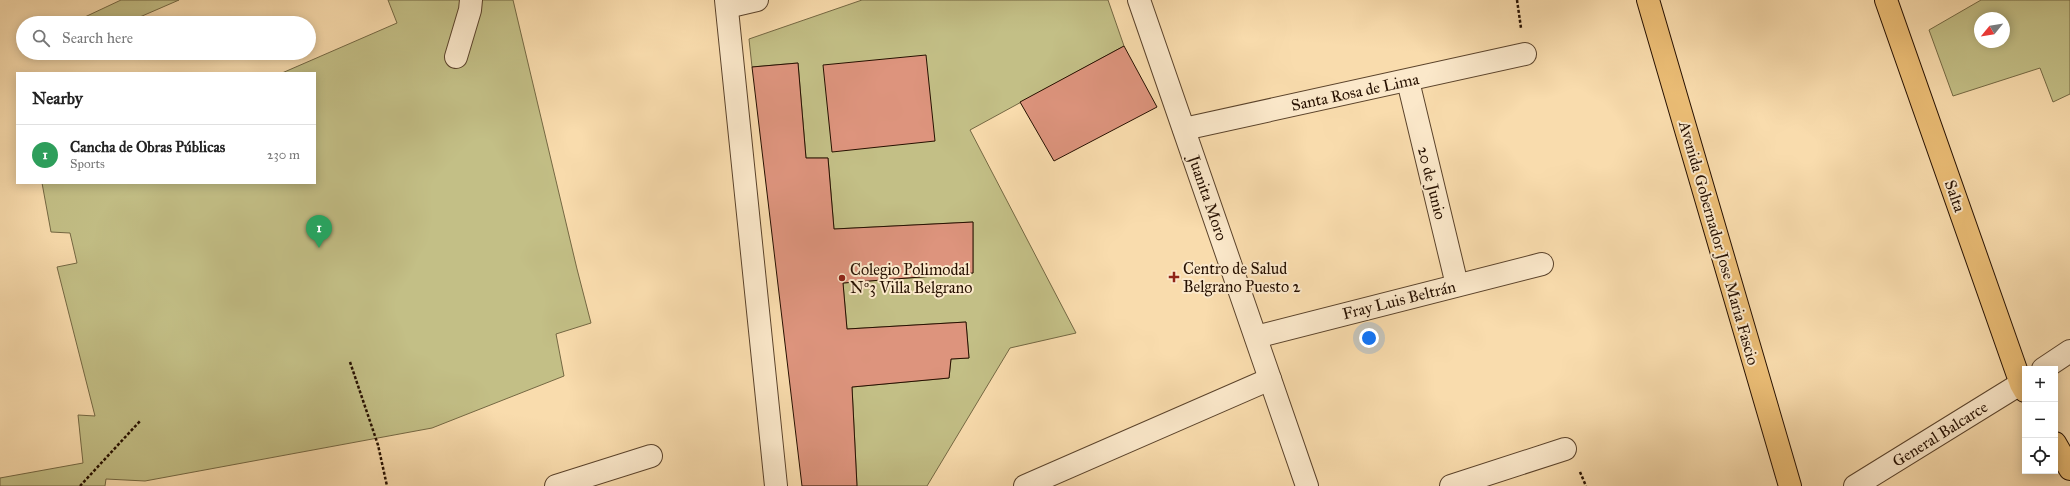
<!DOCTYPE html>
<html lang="en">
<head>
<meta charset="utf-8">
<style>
	body { margin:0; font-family:"IM FELL Great Primer",serif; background:#f2f2f2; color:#222 }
	.controls { position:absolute; right:12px; bottom:12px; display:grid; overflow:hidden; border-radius:0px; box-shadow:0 2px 10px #0003 }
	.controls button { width:36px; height:36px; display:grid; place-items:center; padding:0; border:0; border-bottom:1px solid #e0e0e0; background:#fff; color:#222; font:20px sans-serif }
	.compass { position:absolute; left:1974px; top:12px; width:36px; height:36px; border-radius:50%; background:#fff; box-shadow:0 2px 10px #0003; rotate:240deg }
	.you { position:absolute; left:1369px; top:338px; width:14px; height:14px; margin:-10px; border:3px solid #fff; border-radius:50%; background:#1a73e8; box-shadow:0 0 0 6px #1a73e833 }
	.badge { display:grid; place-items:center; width:26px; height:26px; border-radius:50%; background:#8f2418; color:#fff; font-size:13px; font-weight:700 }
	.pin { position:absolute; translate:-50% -33px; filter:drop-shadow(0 1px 2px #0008) }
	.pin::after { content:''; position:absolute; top:21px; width:14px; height:12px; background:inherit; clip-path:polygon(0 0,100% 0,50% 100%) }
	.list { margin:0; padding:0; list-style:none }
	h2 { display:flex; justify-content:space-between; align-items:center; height:52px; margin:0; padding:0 16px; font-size:17px }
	h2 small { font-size:13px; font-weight:400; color:#767676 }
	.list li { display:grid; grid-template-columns:26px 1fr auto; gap:12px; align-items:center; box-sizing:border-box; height:60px; padding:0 16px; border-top:1px solid #e0e0e0 }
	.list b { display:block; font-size:15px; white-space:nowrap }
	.list p { margin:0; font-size:13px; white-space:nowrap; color:#767676 }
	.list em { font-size:13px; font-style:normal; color:#767676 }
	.icon { flex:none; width:22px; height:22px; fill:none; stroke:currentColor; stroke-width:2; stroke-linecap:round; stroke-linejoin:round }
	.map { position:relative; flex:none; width:2070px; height:486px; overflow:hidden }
	.search { position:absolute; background:#fff; box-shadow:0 2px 10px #0003; left:16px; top:16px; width:300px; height:44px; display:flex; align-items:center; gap:10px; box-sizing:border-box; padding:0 14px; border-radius:22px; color:#767676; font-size:15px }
	.panel { position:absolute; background:#fff; box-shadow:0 2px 10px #0003; left:16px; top:72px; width:300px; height:112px; border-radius:0px }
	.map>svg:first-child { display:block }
	.green { fill:#c3bf86; stroke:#746843; fill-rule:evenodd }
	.building { fill:#dd947d; stroke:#261000 }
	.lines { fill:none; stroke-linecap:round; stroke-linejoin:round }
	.street-casing { stroke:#5b432b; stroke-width:24 }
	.primary-casing { stroke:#261000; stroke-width:24 }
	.path { stroke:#261000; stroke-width:2.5; stroke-dasharray:3 2; stroke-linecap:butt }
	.street { stroke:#fbe8ca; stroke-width:22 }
	.primary { stroke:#ecbe76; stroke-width:22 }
	.poi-dot { fill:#8f2418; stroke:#fbe8ca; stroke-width:1.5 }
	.labels { text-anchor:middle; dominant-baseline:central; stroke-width:4; stroke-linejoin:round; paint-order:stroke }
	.street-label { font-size:16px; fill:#261000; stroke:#fbe8ca }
	.poi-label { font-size:16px; fill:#261000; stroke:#fbe8ca; text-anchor:start }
</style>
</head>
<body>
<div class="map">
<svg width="2070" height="486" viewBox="0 0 2070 486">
	<rect width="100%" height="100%" fill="#f9dcad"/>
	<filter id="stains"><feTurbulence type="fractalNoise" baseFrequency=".005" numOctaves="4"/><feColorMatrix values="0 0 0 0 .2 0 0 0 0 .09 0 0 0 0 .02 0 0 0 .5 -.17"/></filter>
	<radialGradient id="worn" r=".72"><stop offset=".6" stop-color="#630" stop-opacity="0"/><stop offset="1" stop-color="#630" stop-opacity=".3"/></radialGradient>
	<!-- green -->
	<g class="green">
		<polygon points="121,0 179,0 126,23 72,23"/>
		<polygon points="388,0 513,0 577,269 591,323 556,334 564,376 432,428 145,481 106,479 105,486 0,486 0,478 83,463 78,415 95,416 57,267 77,263 70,233 51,232 42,183 315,183 315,73 282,73 397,23"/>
		<polygon points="862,0 1108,0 1124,46 970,130 1076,333 1010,348 927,486 857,486 852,387 949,378 951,359 969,358 966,322 847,329 843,283 973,273 973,222 834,229 828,158 806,158 798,63 752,67 749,39"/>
		<path d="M1981,0H2070V94L2053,102L2040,68L1953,96L1929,30ZM1980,18H2004V42H1980Z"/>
	</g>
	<!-- building -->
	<g class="building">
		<polygon points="1124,46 1157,107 1054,161 1020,102"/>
		<polygon points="926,55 935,141 832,152 823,65"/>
		<polygon points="798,63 806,158 828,158 834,229 973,222 973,273 843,283 847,329 966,322 969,358 951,359 949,378 852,387 857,486 802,486 752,67"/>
	</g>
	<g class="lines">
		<defs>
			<g id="street">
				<polyline points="726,0 776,486"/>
				<polyline points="1139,0 1307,486"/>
				<polyline points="727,7 757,0"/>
				<polyline points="456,57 470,10 471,0"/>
				<polyline points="1408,81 1457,285"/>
				<polyline points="1184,129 1525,54"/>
				<polyline points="1256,337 1542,264"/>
				<polyline points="2043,369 2070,351"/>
				<polyline points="556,486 651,456"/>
				<polyline points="1025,486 1270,379"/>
				<polyline points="1451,486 1565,449"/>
				<polyline points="1855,486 2025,381"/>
			</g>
			<g id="primary">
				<polyline points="1648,0 1790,486"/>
				<polyline points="1886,0 2021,384 2025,391"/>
				<polyline points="2055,443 2070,469"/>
			</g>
		</defs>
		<!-- street casing -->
		<use href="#street" class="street-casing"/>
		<!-- primary casing -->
		<use href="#primary" class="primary-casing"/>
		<!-- path -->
		<g class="path">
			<polyline points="1517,0 1521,28"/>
			<polyline points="350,362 378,445 387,486"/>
			<polyline points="1580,472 1586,486"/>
			<polyline points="80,486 141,420"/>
		</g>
		<!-- street -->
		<use href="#street" class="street"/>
		<!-- primary -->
		<use href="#primary" class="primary"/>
	</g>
	<!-- markers -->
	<g class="poi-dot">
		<path d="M1172 271h4v4h4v4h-4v4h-4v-4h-4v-4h4z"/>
		<circle cx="842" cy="278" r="4"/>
	</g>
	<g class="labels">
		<!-- street labels -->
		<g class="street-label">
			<text transform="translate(1355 92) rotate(-12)">Santa Rosa de Lima</text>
			<text transform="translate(1432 183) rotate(76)">20 de Junio</text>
			<text transform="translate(1955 196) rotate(71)">Salta</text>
			<text transform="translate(1208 198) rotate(71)">Juanita Moro</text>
			<text transform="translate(1719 243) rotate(74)">Avenida Gobernador Jose Maria Fascio</text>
			<text transform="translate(1399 300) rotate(-14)">Fray Luis Beltrán</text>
			<text transform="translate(1940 434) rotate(-32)">General Balcarce</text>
		</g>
		<!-- poi labels -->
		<g class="poi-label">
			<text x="1183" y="268">Centro de Salud<tspan x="1183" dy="18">Belgrano Puesto 2</tspan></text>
			<text x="850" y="269">Colegio Polimodal<tspan x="850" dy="18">Nº3 Villa Belgrano</tspan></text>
		</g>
	</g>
	<rect width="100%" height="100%" filter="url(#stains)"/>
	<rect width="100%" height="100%" fill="url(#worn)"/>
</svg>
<div class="controls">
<button>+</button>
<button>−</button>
<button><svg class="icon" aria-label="locate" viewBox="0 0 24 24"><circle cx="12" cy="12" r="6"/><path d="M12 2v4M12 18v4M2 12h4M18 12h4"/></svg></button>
</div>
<svg class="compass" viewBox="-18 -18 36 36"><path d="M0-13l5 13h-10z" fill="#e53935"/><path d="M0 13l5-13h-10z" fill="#767676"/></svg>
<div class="you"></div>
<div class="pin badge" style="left:319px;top:248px;background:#2e9e5b">1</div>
<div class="search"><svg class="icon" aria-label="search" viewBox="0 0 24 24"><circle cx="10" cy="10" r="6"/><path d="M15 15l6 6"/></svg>Search here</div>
<section class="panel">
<h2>Nearby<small></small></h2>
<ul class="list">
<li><span class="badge" style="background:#2e9e5b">1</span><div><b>Cancha de Obras Públicas</b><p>Sports</p></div><em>230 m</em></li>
</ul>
</section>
</div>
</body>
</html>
